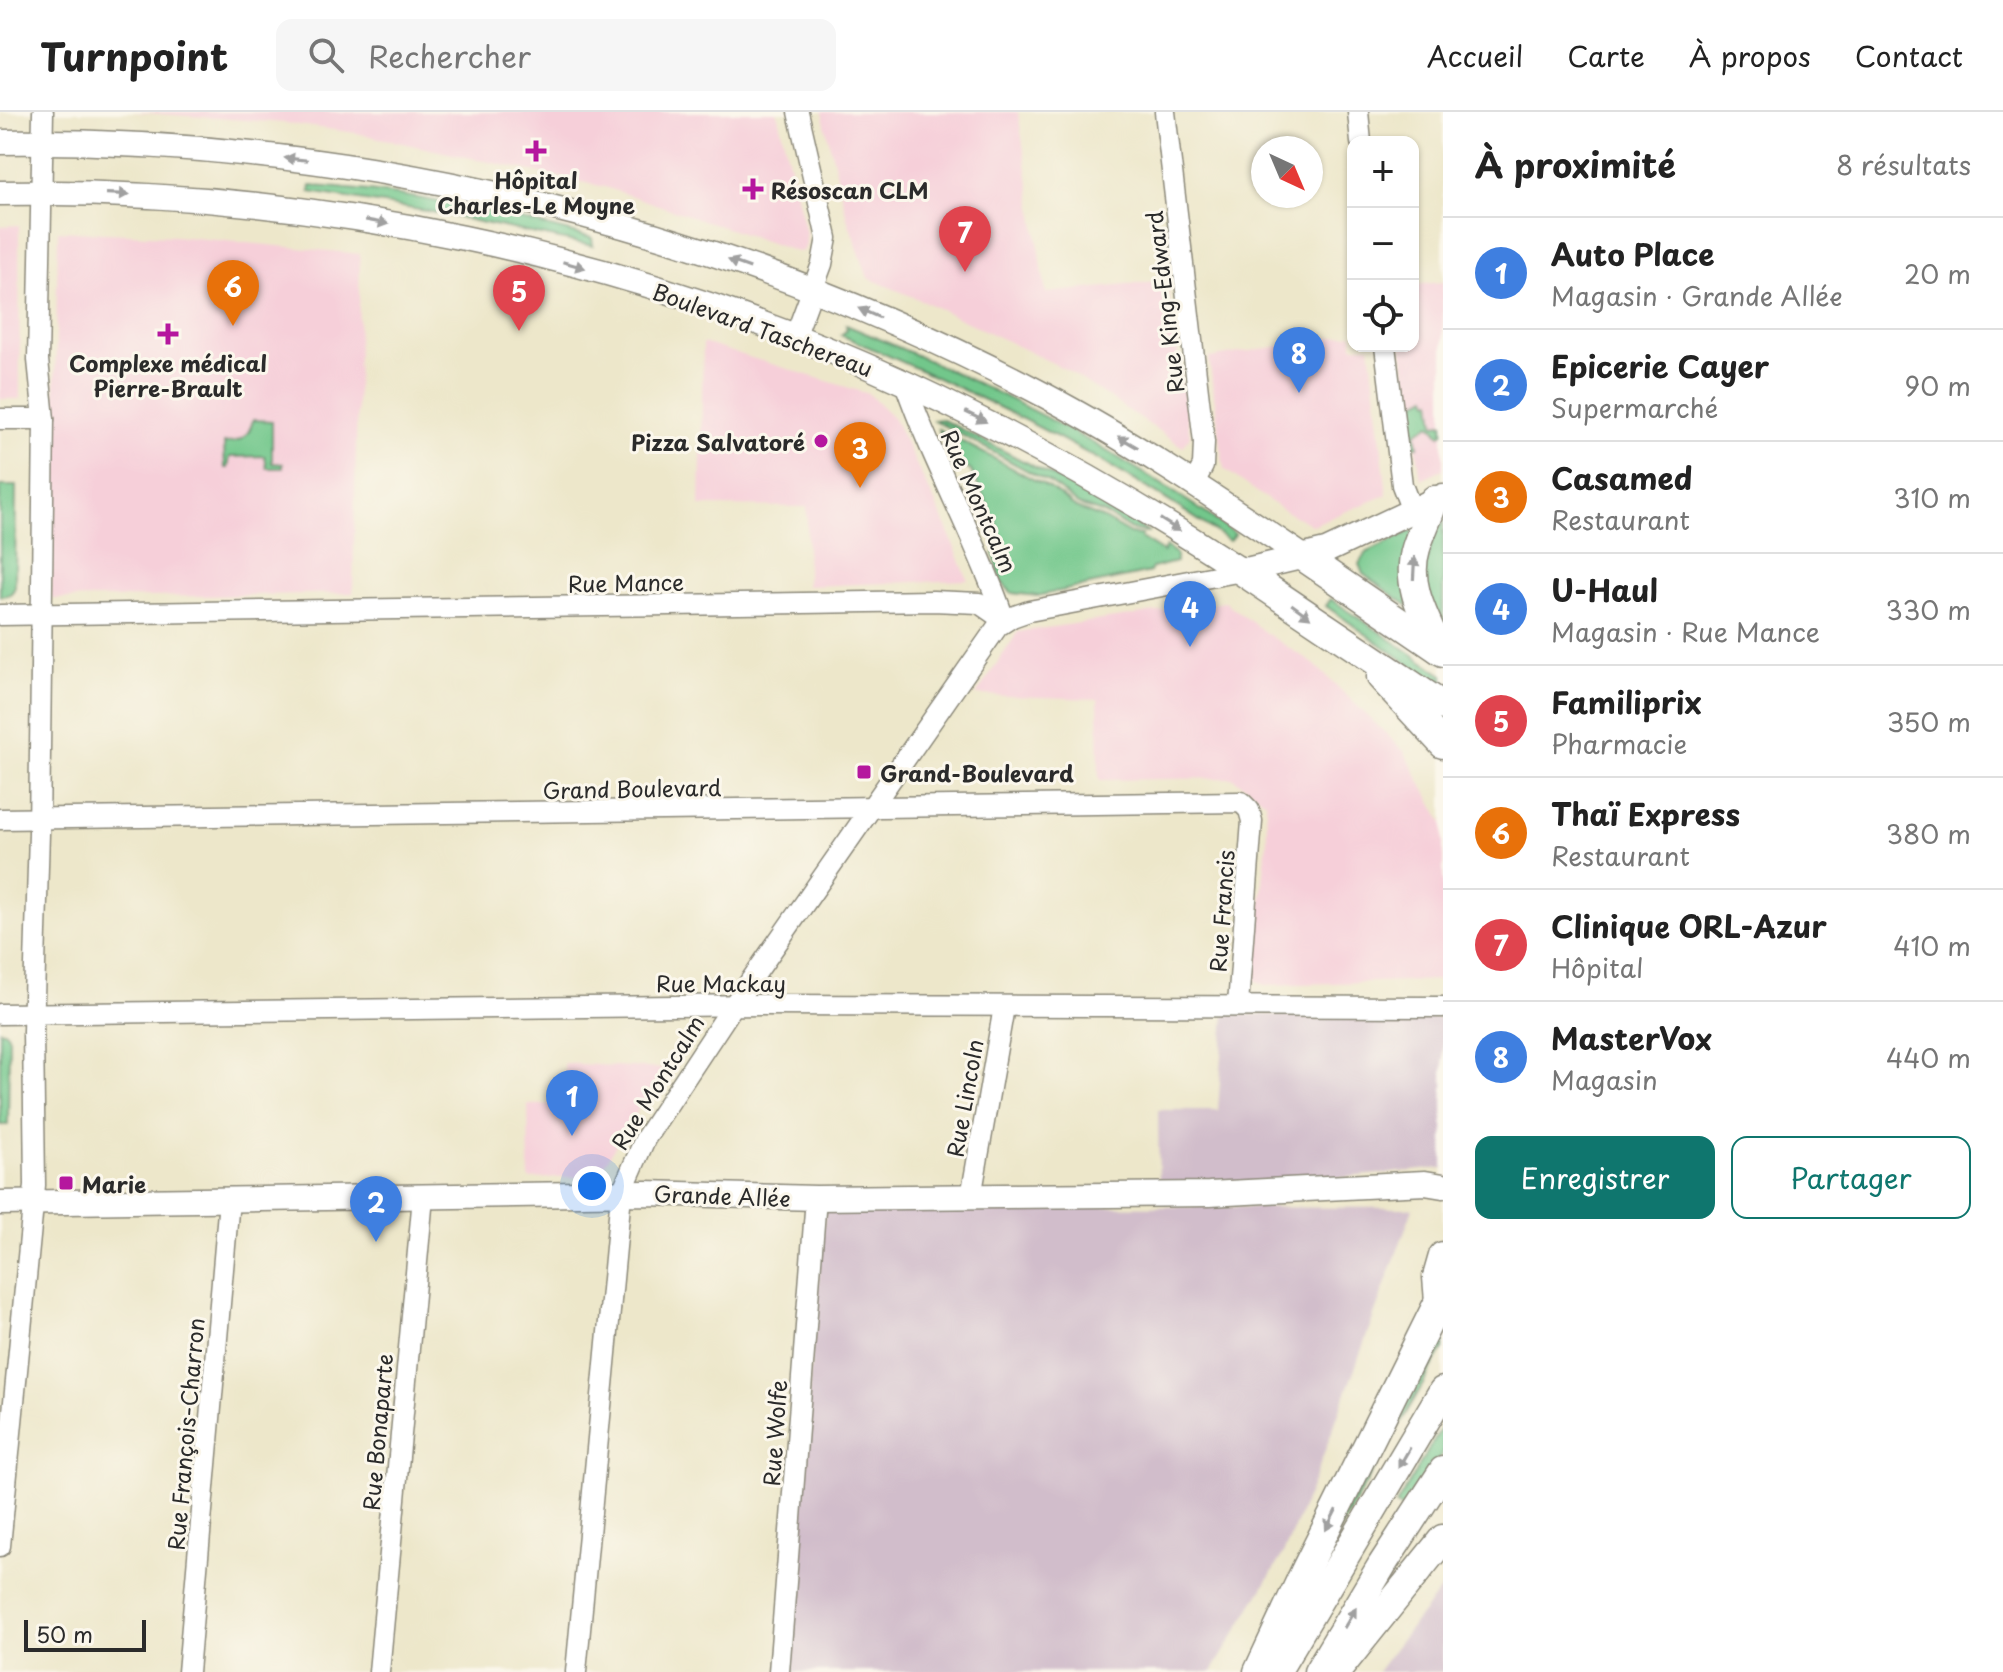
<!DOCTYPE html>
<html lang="fr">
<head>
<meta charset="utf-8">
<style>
	body { margin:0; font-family:"Playpen Sans",sans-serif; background:#f6f6f6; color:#222 }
	.controls { position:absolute; right:24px; top:24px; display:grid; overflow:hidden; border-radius:16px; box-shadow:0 2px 6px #0004 }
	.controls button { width:72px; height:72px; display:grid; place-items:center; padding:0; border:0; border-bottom:2px solid #e0e0e0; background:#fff; color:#222; font:40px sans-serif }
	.compass { position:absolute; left:1251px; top:24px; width:72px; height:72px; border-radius:50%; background:#fff; box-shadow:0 2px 6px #0004; rotate:136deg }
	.scale { position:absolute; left:24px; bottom:20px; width:122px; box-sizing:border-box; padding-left:8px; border:4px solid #2b2b2b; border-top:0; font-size:22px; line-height:28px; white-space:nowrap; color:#2b2b2b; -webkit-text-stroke:6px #fbf7ec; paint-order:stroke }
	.you { position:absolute; left:592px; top:1074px; width:28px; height:28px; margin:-20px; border:6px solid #fff; border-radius:50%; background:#1a73e8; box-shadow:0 0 0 12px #1a73e833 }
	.badge { display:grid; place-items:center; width:52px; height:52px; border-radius:50%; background:#0f766e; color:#fff; font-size:26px; font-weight:700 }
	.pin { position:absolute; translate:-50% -66px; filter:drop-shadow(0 2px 4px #0008) }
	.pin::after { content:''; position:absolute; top:42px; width:28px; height:24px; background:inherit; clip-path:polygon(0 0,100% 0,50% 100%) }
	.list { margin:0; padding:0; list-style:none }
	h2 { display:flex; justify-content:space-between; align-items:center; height:104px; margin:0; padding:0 32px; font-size:34px }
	h2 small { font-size:26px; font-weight:400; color:#767676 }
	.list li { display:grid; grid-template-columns:52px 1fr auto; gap:24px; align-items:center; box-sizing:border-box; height:112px; padding:0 32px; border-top:2px solid #e0e0e0 }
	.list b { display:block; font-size:30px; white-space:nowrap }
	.list p { margin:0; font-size:26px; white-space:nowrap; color:#767676 }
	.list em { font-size:26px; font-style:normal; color:#767676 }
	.actions { display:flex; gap:16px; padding:24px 32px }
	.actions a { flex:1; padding:18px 0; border:2px solid #0f766e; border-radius:16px; text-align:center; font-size:28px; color:#0f766e }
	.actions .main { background:#0f766e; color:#fff }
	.icon { flex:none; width:44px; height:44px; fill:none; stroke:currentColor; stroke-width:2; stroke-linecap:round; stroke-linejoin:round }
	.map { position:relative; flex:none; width:1443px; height:1560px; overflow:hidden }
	header { display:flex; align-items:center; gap:48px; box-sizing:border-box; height:112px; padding:0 40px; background:#fff; border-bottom:2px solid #e0e0e0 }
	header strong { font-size:38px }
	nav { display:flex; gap:44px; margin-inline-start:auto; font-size:28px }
	.search { width:560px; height:72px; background:#f6f6f6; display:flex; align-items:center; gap:20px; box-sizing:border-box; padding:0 28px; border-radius:16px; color:#767676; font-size:30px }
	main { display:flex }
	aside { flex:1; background:#fff }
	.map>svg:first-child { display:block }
	.built { fill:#f6cfd9 }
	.industrial { fill:#d1bdcb }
	.green { fill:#72c78b; stroke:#4e795b; stroke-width:2 }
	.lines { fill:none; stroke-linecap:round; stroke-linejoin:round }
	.minor-casing { stroke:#8c897a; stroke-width:23 }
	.major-casing { stroke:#8c897a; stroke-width:27 }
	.highway-casing { stroke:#8c897a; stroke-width:31 }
	.minor { stroke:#fff; stroke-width:20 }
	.major { stroke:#fff; stroke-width:24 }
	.highway { stroke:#fff; stroke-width:28 }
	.oneway { fill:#a0a0a0 }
	.poi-dot { fill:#b5179e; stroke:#fbf7ec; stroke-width:3 }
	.labels { text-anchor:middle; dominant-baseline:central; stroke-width:6; stroke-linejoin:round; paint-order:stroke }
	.poi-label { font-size:22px; font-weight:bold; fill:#2b2b2b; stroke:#fbf7ec; text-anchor:start }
	.street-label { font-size:22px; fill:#2b2b2b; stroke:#fbf7ec }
</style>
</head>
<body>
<header>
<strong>Turnpoint</strong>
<div class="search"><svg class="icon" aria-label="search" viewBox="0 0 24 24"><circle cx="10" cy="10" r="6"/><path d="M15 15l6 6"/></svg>Rechercher</div>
<nav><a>Accueil</a><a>Carte</a><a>À propos</a><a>Contact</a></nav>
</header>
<main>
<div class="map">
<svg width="1443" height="1560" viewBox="0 0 1443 1560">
	<rect width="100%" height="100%" fill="#fbf7ec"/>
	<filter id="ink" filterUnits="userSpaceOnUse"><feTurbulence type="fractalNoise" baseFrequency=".0125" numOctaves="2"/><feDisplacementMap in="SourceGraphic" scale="16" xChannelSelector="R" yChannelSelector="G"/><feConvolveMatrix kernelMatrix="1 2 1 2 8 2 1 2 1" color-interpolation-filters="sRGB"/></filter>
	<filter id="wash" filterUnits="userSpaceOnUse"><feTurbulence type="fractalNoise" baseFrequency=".006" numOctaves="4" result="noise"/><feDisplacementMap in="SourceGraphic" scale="32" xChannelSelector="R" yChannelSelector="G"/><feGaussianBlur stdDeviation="1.8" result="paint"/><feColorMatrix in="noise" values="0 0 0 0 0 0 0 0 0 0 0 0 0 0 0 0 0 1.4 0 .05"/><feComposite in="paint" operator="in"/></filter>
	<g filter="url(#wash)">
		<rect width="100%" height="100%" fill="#ede7ca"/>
		<!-- built -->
		<g class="built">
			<polygon points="132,0 777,0 806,121 806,133 803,139 797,140 605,75 356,21 284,11"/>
			<polygon points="822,0 1018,0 1046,181 1167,169 1190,324 1183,335 1067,258 925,190 868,166 847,106"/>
			<polygon points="19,113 20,287 0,287 0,114"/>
			<polygon points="58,119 175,124 360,142 353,481 51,487"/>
			<polygon points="1443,170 1443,357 1421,367 1402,234 1413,234 1413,173"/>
			<polygon points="1353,222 1353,234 1370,234 1387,383 1312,413 1281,397 1224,357 1209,246"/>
			<polygon points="703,231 869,282 893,305 944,409 968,468 807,474 807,395 700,394"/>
			<polygon points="1225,490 1266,521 1314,552 1404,639 1443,711 1443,868 1265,873 1253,867 1267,730 1266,689 1233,666 1099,668 1098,587 976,583 1018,520"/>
			<polygon points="564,951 663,957 597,1064 529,1067 528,993 565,992"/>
		</g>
		<!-- industrial -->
		<g class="industrial">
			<polygon points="1225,902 1443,906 1443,1056 1159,1083 1158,998 1218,998"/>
			<polygon points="825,1093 1413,1096 1318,1358 1283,1442 1212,1560 784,1560"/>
			<polygon points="1443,1474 1443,1560 1377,1560 1388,1545"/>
		</g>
		<!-- green -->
		<g class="green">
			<path d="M311,74C407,79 500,101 592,126L593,134L432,100L310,80Z"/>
			<path d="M846,213C981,269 1116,335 1235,422L1229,429C1109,345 976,281 841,223L847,218Z"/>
			<polygon points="1427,284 1429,289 1432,288 1435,312 1443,311 1443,321 1440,323 1431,312 1416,321 1418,334 1413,334 1407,295"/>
			<polygon points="941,307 1062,369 1149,420 1131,418 1105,402 1078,393 1052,372 934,308"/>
			<path d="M253,308L272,309V351L283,352V356H267L265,344L230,345L228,356H225L224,331C241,331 249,324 253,308Z"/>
			<polygon points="938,317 1050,376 1076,396 1102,406 1130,422 1142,423 1141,426 1163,440 1166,435 1176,442 1176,450 1152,456 1150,460 1037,484 1012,481 1001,470 994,443 999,416 971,359 951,344"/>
			<path d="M0,374H16L15,474C13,482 8,484 0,484Z"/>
			<polygon points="1443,408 1443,514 1421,474 1434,418"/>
			<polygon points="1413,418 1408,494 1363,462 1359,452 1366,441"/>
			<polygon points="1331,487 1443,563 1443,576 1326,494"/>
			<polygon points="0,918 6,920 9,926 8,1013 0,1013"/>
			<polygon points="1443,1198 1443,1237 1315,1460"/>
			<polygon points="1443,1313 1443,1340 1405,1398 1396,1393"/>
		</g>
	</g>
	<g filter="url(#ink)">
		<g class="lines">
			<defs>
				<g id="minor">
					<polyline points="1165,0 1204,330 1203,354 1194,371"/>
					<polyline points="1358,0 1361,30"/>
					<polyline points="795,225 822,152 827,126 798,0"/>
					<polyline points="1385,234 1402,373 1412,399"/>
					<path d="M905,271C933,352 976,426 1004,507"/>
					<polyline points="0,307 44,307"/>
					<polyline points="0,503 933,489 979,491 1005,509"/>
					<polyline points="0,707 1241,690 1249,698 1252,709 1238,893"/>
					<polyline points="0,902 762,893 1443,895"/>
					<polyline points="971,1085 1004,895"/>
					<polyline points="0,1434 35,1073 33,919 39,721 44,307 38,248 43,0"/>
					<polyline points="188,1560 229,1088"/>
					<polyline points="379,1560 423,1085"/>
					<polyline points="576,1560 621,1082 645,1027 733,894 998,514 1012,505 1029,499 1242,459"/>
					<polyline points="779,1560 816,1086"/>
				</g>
				<g id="major">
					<path d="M0,30C361,26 725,114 1044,283C1135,331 1220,389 1305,446"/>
					<path d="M0,81C309,76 626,142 907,272C1023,326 1134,389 1242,459L1326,439L1443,384"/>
					<polyline points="0,1091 646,1081 816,1086 1209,1082 1425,1071 1443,1074"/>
				</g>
				<g id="highway">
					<path d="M1434,388C1429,404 1421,420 1416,436C1405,472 1424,504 1439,537"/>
					<polyline points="1305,446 1443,540"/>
					<polyline points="1242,459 1443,594"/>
					<polyline points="1381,565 1443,632"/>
					<polyline points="1439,1189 1437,1165 1443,1144"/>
					<polyline points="1258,1560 1305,1459 1443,1181"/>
					<polyline points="1276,1560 1443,1279"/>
					<polyline points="1318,1560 1382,1453 1443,1359"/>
					<polyline points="1336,1560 1443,1427"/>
				</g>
			</defs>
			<!-- minor casing -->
			<use href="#minor" class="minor-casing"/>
			<!-- major casing -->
			<use href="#major" class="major-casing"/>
			<!-- highway casing -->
			<use href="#highway" class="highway-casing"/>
			<!-- minor -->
			<use href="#minor" class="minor"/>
			<!-- major -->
			<use href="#major" class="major"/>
			<!-- highway -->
			<use href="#highway" class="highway"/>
		</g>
		<!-- one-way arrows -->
		<defs><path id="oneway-solid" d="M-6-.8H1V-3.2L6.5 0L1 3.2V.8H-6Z" transform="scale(2)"/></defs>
		<g class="oneway">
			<use href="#oneway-solid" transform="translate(296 47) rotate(-174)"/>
			<use href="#oneway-solid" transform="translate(118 82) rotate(2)"/>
			<use href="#oneway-solid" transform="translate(377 110) rotate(10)"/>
			<use href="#oneway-solid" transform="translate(739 152) rotate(-160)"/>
			<use href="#oneway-solid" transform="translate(574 153) rotate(16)"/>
			<use href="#oneway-solid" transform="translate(869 201) rotate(-156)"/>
			<use href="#oneway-solid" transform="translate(976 305) rotate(26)"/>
			<use href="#oneway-solid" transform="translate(1128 330) rotate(-150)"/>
			<use href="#oneway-solid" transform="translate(1170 413) rotate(32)"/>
			<use href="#oneway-solid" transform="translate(1414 456) rotate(-87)"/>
			<use href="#oneway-solid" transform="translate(1301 499) rotate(36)"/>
			<use href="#oneway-solid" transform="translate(1404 1346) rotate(120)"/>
			<use href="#oneway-solid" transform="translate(1331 1408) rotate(117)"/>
			<use href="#oneway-solid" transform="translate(1350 1506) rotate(-59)"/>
		</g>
	</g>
	<!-- markers -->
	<g class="poi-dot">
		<path d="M532 27h8v8h8v8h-8v8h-8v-8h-8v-8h8z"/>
		<path d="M749 65h8v8h8v8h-8v8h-8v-8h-8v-8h8z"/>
		<path d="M164 210h8v8h8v8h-8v8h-8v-8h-8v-8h8z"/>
		<circle cx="821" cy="329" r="8"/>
		<rect x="856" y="652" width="16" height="16" rx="4"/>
		<rect x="58" y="1063" width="16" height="16" rx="4"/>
	</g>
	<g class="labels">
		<!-- poi labels -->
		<g class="poi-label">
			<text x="536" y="67" text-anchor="middle">Hôpital<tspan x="536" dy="25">Charles-Le Moyne</tspan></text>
			<text x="771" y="77">Résoscan CLM</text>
			<text x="168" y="250" text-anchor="middle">Complexe médical<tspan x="168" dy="25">Pierre-Brault</tspan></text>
			<text x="805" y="329" text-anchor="end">Pizza Salvatoré</text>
			<text x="880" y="660">Grand-Boulevard</text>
			<text x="82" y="1071">Marie</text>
		</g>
		<!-- street labels -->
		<g class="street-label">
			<text transform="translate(1164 190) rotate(-97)">Rue King-Edward</text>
			<text transform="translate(763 217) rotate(20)">Boulevard Taschereau</text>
			<text transform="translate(980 389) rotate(66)">Rue Montcalm</text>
			<text transform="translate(626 470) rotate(-1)">Rue Mance</text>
			<text transform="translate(632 676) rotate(-1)">Grand Boulevard</text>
			<text transform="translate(1221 799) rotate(-86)">Rue Francis</text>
			<text x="721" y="870">Rue Mackay</text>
			<text transform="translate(657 970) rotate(-58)">Rue Montcalm</text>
			<text transform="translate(964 986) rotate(-80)">Rue Lincoln</text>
			<text transform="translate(722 1083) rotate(2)">Grande Allée</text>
			<text transform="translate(377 1320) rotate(-85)">Rue Bonaparte</text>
			<text transform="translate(774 1321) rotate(-86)">Rue Wolfe</text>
			<text transform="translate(185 1322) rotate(-85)">Rue François-Charron</text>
		</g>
	</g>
</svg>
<div class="controls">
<button>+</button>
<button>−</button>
<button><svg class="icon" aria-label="locate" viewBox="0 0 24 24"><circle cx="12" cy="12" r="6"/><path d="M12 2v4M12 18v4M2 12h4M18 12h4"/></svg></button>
</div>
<svg class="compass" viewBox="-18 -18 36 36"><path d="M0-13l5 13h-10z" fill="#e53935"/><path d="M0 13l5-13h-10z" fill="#767676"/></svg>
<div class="scale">50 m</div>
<div class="you"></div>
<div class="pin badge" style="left:572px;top:1024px;background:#3f7fe0">1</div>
<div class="pin badge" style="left:376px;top:1130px;background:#3f7fe0">2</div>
<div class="pin badge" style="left:860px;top:376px;background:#e8710a">3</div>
<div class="pin badge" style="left:1190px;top:535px;background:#3f7fe0">4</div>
<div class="pin badge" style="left:519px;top:219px;background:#e0444e">5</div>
<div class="pin badge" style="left:233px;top:214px;background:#e8710a">6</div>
<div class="pin badge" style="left:965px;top:160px;background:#e0444e">7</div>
<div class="pin badge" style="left:1299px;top:281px;background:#3f7fe0">8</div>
</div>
<aside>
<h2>À proximité<small>8 résultats</small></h2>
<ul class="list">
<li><span class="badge" style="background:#3f7fe0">1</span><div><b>Auto Place</b><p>Magasin · Grande Allée</p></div><em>20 m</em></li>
<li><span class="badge" style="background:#3f7fe0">2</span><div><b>Epicerie Cayer</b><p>Supermarché</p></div><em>90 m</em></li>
<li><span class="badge" style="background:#e8710a">3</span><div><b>Casamed</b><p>Restaurant</p></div><em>310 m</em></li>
<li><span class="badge" style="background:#3f7fe0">4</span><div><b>U-Haul</b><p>Magasin · Rue Mance</p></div><em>330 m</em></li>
<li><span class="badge" style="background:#e0444e">5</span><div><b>Familiprix</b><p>Pharmacie</p></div><em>350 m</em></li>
<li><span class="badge" style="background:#e8710a">6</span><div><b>Thaï Express</b><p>Restaurant</p></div><em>380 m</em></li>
<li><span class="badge" style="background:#e0444e">7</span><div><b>Clinique ORL-Azur</b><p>Hôpital</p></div><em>410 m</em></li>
<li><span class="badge" style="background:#3f7fe0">8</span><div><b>MasterVox</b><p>Magasin</p></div><em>440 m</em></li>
</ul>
<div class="actions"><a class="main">Enregistrer</a><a>Partager</a></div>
</aside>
</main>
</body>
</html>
